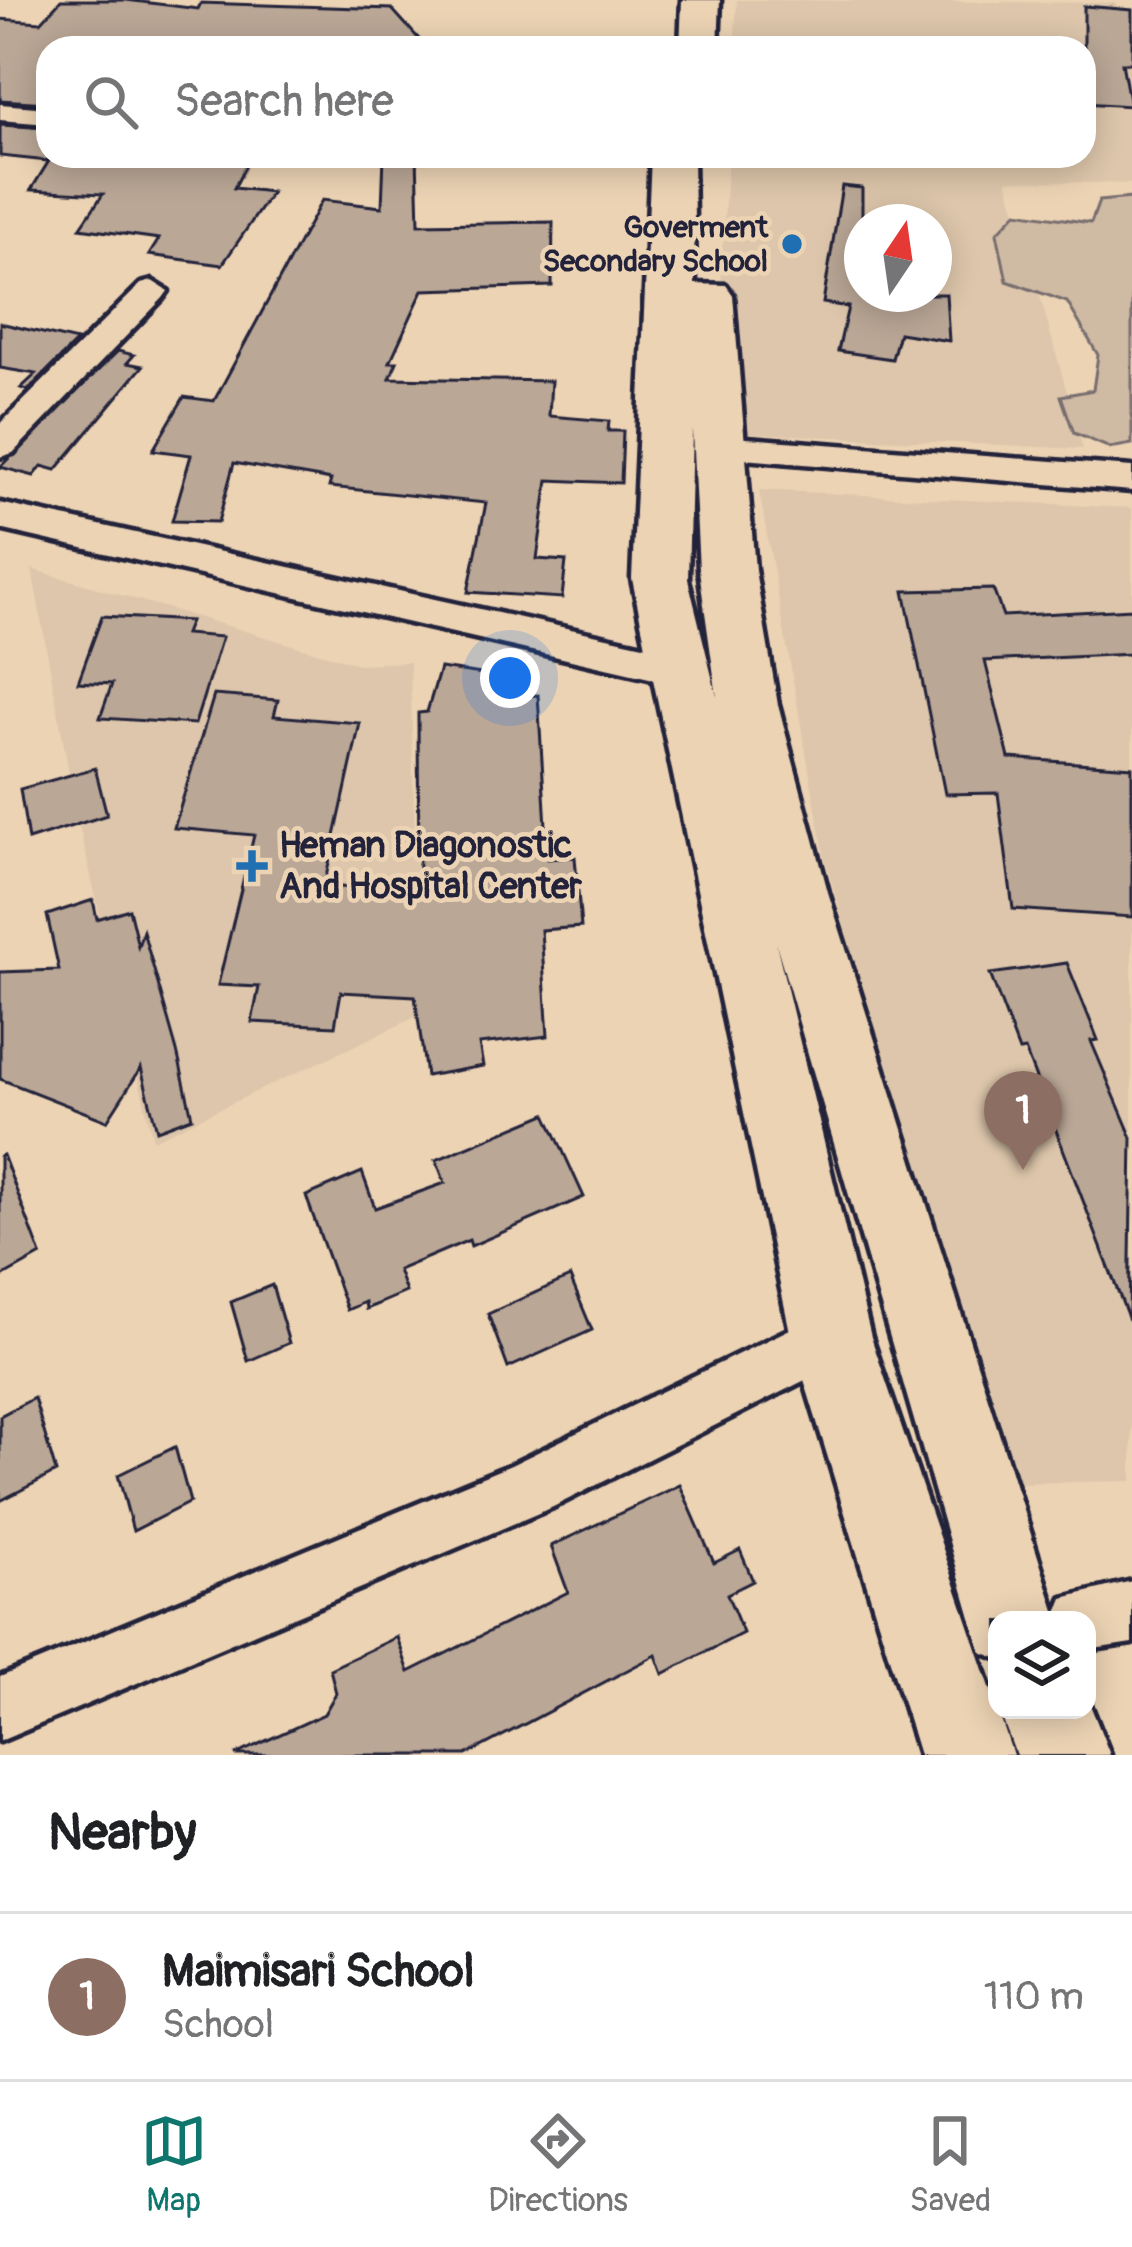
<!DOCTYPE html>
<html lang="en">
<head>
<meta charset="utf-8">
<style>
	body { margin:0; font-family:Pangolin,sans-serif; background:#f2f2f2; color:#202124 }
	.controls { position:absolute; right:36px; bottom:36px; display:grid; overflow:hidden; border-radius:24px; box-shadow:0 6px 30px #0003 }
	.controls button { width:108px; height:108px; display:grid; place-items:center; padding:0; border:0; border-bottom:3px solid #e0e0e0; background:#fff; color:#202124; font:60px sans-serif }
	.compass { position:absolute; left:844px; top:204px; width:108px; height:108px; border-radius:50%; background:#fff; box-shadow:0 6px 30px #0003; rotate:13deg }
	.you { position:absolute; left:510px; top:678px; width:42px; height:42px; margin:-30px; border:9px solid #fff; border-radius:50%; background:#1a73e8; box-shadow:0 0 0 18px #1a73e833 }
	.badge { display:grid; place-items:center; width:78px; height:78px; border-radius:50%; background:#0f766e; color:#fff; font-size:39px; font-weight:700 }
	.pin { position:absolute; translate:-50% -99px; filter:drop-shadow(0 3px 6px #0008) }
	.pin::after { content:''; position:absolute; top:63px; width:42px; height:36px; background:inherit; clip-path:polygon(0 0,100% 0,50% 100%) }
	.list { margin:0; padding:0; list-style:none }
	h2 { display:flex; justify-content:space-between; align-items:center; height:156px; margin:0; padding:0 48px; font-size:51px }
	h2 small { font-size:39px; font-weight:400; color:#757577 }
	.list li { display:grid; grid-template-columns:78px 1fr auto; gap:36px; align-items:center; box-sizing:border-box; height:168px; padding:0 48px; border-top:3px solid #e0e0e0 }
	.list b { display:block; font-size:45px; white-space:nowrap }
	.list p { margin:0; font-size:39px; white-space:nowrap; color:#757577 }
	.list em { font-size:39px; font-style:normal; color:#757577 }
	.icon { flex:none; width:66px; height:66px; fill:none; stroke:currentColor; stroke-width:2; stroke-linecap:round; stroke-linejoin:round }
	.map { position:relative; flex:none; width:1132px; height:1755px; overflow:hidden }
	.search { position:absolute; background:#fff; box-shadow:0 6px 30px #0003; left:36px; right:36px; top:36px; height:132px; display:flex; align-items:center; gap:30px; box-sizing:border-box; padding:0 42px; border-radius:36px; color:#757577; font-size:45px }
	.sheet { height:324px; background:#fff }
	nav { display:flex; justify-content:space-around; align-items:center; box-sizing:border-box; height:168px; border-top:3px solid #e0e0e0; background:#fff; font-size:33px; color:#757577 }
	nav a { display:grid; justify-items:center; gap:6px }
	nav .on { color:#0f766e }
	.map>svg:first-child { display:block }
	.built { fill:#ddc6ab; fill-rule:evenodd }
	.green { fill:#cfbaa3; stroke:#786e6f; stroke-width:3 }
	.building { fill:#baa796; stroke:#22223b; stroke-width:3 }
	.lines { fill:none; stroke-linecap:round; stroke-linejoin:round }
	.street-casing { stroke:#22223b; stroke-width:9 }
	.highway-casing { stroke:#22223b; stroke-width:9 }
	.street { fill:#ecd3b4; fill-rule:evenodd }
	.highway { fill:#ecd3b4; fill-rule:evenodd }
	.poi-dot { fill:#1f6fb2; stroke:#ecd3b4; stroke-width:4.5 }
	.labels { text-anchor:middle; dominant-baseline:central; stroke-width:9; stroke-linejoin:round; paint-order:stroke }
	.far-poi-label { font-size:30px; font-weight:bold; fill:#22223b; stroke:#ecd3b4; text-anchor:end }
	.poi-label { font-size:36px; font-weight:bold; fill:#22223b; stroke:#ecd3b4; text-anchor:start }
</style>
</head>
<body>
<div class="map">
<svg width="1132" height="1755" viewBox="0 0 1132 1755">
	<rect width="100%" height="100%" fill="#ecd3b4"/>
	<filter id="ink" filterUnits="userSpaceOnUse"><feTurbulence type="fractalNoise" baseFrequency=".00833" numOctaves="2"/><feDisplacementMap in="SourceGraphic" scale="24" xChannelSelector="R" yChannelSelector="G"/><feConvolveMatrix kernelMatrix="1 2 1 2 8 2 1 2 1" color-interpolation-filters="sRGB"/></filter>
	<g filter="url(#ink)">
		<!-- built -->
		<g class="built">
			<path d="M737,0L1116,3L1132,36V184L1007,180L1083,449L730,432L721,266L728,156H1084V48H734ZM862,222H934V294H862Z"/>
			<polygon points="759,490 1132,508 1132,1481 1004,1483 825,859"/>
			<polygon points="32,569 358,664 410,662 420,1015 153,1140 77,817"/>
		</g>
		<!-- green -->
		<polygon class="green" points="1132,198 1132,444 1110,448 1074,433 1061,396 1093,390 1098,355 1067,302 1007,281 997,233 1017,212 1091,223 1099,201"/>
		<!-- building -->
		<g class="building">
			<polygon points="61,0 126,0 198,9 201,3 392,9 427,48 48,48 48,103 0,100 0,19 41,22"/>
			<polygon points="1084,6 1132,10 1132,63 1122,63 1130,106 1084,103"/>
			<polygon points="0,125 48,128 48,161 0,156"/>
			<polygon points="52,156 251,156 234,188 272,192 222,265 149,255 159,239 80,228 103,194 31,190"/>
			<polygon points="384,156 417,156 419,224 553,222 552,286 423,290 390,362 397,362 390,378 551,381 549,416 609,421 608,431 623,431 621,483 548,480 537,559 566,561 562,598 468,592 486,503 329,487 331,480 234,463 218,522 172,521 191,455 153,450 184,397 214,401 322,200 382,207"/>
			<polygon points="842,186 862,188 862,294 946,294 949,341 899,333 892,359 838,351 848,307 823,303"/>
			<polygon points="0,323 77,341 28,390 21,388 36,374 0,368"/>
			<polygon points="118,351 134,355 127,363 143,366 56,470 42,466 34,476 0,467"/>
			<polygon points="993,589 1003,616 1132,609 1132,654 985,661 1009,758 1132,767 1132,917 1013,909 998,793 945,794 904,591"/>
			<polygon points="102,616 190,621 185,634 222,637 195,724 100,718 112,684 78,682"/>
			<polygon points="440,668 510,678 506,697 538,695 548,859 575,857 581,927 541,930 548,1036 479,1044 483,1066 426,1076 415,996 341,992 335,1026 252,1022 259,987 218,985 254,835 174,828 214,695 278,700 274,716 360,723 324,886 419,892 418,713 427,712"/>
			<polygon points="95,768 107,815 28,840 20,789"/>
			<polygon points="93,900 97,919 129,909 138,946 143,931 177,1051 192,1117 157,1130 141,1068 107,1121 0,1079 0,972 59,970 47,915"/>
			<polygon points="1067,963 1098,1040 1091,1041 1132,1138 1129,1320 1025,1050 1019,1051 990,974"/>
			<polygon points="546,1114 584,1197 471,1246 469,1240 398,1270 406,1292 366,1309 365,1302 347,1310 306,1196 362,1172 375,1208 445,1183 436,1160"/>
			<polygon points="3,1155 41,1255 0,1278 0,1156"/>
			<polygon points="570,1277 592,1330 508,1368 488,1314"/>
			<polygon points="272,1285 289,1343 248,1361 231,1302"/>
			<polygon points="34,1398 56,1472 0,1501 0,1416"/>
			<polygon points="175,1447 190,1502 133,1531 118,1475"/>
			<polygon points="680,1485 714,1563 740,1550 753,1581 727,1594 743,1633 663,1674 656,1655 466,1755 235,1755 324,1714 336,1693 330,1669 397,1637 409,1672 568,1592 551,1546"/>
		</g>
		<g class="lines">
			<defs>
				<g id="street">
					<polygon points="0,104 48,108 48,124 0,120"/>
					<polygon points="152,281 168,291 163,298 13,453 0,457 0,424 141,284"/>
					<polygon points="719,436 1132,467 1132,491 706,456 701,448 706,440"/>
					<polygon points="0,503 684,654 698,659 704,670 698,681 684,686 0,529"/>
					<polygon points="831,1309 851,1317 859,1337 851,1357 553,1507 0,1741 0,1677 511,1465"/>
					<polygon points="1132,1581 1132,1643 1087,1650 1087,1620 1054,1620 1063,1598"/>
				</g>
				<g id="highway">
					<polygon points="682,0 720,0 718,48 680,48"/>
					<path d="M651,156H693L695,284L726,285L733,295L755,570L778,705L828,892L1058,1620H997V1658L981,1652L776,943L871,1337L1013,1755H919L791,1337L632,579ZM692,430L699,570L717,697L688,579Z"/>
					<polygon points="1087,1697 1110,1755 1016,1755 999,1710 1087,1710"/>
				</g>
			</defs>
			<!-- street casing -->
			<use href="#street" class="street-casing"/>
			<!-- highway casing -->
			<use href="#highway" class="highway-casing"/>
			<!-- street -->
			<use href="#street" class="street"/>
			<!-- highway -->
			<use href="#highway" class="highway"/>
		</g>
	</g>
	<!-- markers -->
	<g class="poi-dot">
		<circle cx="792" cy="244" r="12"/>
		<path d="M246 848h12v12h12v12h-12v12h-12v-12h-12v-12h12z"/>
	</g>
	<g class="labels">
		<!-- far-poi labels -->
		<g class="far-poi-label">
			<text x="768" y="227">Goverment<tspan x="768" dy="34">Secondary School</tspan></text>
		</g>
		<!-- poi labels -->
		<g class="poi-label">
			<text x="279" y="845">Heman Diagonostic<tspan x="279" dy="41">And Hospital Center</tspan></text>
		</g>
	</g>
</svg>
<div class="controls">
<button><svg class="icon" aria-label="layers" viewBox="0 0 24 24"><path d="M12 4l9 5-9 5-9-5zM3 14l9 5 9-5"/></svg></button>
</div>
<svg class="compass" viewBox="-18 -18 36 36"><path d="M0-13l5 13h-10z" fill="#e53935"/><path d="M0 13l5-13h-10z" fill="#757577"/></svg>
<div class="you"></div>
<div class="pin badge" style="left:1023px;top:1170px;background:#8d6e63">1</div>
<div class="search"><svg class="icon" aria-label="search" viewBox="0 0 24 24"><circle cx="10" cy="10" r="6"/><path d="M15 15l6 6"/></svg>Search here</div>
</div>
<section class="sheet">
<h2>Nearby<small></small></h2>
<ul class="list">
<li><span class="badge" style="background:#8d6e63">1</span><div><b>Maimisari School</b><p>School</p></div><em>110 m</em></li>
</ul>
</section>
<nav>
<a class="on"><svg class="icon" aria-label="map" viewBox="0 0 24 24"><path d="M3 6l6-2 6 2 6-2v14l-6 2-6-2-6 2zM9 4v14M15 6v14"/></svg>Map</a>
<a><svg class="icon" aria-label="directions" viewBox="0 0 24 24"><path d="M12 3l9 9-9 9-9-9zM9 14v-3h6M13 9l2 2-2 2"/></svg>Directions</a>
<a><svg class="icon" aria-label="saved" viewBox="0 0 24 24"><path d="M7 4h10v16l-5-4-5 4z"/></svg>Saved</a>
</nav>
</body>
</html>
